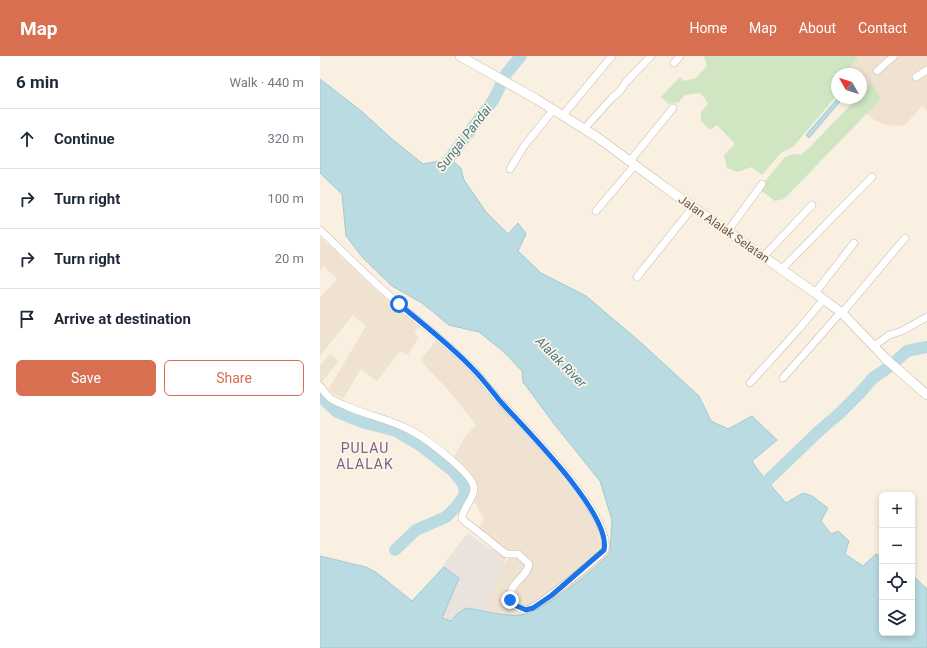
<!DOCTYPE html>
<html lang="en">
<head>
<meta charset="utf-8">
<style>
	body { margin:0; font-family:Roboto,sans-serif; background:#f2f2f3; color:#1f2937 }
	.controls { position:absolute; right:12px; bottom:12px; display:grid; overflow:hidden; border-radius:6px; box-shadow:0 2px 6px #0003 }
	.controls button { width:36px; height:36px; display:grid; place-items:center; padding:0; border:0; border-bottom:1px solid #e0e1e3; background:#fff; color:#1f2937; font:20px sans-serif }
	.compass { position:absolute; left:511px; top:12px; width:36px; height:36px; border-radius:50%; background:#fff; box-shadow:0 2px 6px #0003; rotate:309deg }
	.stop { position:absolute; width:12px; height:12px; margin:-9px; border:3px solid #1a73e8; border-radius:50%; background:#fff }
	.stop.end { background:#1a73e8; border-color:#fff; box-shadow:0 1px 4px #0008 }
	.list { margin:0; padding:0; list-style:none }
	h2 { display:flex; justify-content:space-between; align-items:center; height:52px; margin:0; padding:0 16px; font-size:17px }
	h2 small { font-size:13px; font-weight:400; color:#747a83 }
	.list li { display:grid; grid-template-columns:26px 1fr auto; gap:12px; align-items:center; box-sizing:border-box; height:60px; padding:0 16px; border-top:1px solid #e0e1e3 }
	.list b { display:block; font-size:15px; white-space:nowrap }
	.list em { font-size:13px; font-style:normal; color:#747a83 }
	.actions { display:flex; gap:8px; padding:12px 16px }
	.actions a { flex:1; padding:9px 0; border:1px solid #d96f51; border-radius:6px; text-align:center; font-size:14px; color:#d96f51 }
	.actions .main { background:#d96f51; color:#fff }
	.icon { flex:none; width:22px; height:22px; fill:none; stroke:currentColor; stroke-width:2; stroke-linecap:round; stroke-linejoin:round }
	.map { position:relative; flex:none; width:607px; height:592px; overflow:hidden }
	header { display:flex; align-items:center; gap:24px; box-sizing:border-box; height:56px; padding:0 20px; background:#d96f51; color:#fff }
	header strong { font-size:19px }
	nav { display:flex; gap:22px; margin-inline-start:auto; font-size:14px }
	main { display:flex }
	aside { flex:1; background:#fff }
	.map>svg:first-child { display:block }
	.residential { fill:#f0e2d1 }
	.industrial { fill:#e9e2dd }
	.green { fill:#d0e5c2 }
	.water { fill:#b9dbe1; stroke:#a0cad2 }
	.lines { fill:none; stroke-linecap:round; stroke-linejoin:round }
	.river { stroke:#b9dbe1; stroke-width:12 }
	.minor-casing { stroke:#c9b8aa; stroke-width:8 }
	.tertiary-casing { stroke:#c9b8aa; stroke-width:10 }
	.minor { stroke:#fff; stroke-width:7 }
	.tertiary { stroke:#fff; stroke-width:9 }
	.route { stroke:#1a73e8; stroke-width:5 }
	.labels { text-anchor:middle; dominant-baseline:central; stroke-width:3.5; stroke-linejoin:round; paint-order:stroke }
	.street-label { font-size:12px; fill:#6f584b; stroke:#fdf5e7 }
	.water-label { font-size:13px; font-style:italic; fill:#477780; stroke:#fdf5e7 }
	.quarter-label { font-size:14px; letter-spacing:1px; fill:#7d638c; stroke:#fdf5e7 }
</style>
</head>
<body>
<header>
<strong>Map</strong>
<nav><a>Home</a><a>Map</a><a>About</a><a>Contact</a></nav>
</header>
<main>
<aside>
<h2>6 min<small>Walk · 440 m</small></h2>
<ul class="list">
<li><svg class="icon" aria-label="ahead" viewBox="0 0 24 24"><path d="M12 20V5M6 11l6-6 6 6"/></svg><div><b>Continue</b></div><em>320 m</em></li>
<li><svg class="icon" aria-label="right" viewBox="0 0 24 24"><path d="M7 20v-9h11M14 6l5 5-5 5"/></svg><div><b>Turn right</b></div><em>100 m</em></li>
<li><svg class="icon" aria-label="right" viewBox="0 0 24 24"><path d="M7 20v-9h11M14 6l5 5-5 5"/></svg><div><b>Turn right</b></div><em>20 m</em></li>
<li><svg class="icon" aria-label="arrive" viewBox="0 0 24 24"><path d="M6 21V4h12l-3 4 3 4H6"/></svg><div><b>Arrive at destination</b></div></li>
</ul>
<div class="actions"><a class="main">Save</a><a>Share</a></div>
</aside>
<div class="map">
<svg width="607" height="592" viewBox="0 0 607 592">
	<rect width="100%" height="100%" fill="#faf0e2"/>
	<!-- residential -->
	<g class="residential">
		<polygon points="479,0 607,0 607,55 602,50 585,69 580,70 566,69 556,65 526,42 541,42 541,18 517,18"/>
		<polygon points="0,181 50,229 99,271 94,277 99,281 88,299 80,295 57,325 41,313 23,343 8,334 46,270 33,259 0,300 0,242 17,223 4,210 0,215"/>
		<polygon points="117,284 146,308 222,395 271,458 278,476 280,486 285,487 313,478 227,591 168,552 171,538 183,509 192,497 157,474 164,464 152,441 154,433 133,402 145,381 156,369 130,336 100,304"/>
		<polygon points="10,298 19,305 0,328 0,309"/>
	</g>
	<!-- industrial -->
	<polygon class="industrial" points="148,477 166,490 186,501 171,538 168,552 174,555 170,563 135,571 118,563 113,523 138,489"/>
	<!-- green -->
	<g class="green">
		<polygon points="384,0 537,0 537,3 523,18 517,18 517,39 474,90 461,97 442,119 432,111 418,116 407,112 404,99 415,88 397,69 390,74 381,65 381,56 388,48 384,41 379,37 365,39 359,46 349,48 341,41 360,21 364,25 376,22 387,10"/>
		<polygon points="551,27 561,43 464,143 455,145 439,133 465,101 473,98 481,99 490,91 537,42 541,42 541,38"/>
	</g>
	<!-- water -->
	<g class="water">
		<path d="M0,23L40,54L71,82L103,108L130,103L141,112L144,124L166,156L188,178L198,167L206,178L198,195L221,217L266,240L319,285L379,340L391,365L408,373L432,360L457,384L432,405L437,413L466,447L483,437L492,440L508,452L501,465L511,478L518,475L529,485L525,498L543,510L556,498L562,501V577H592V519L607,533V592H0V500L46,511L57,517L92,545L124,511L139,522L122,562L131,565L137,558L146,552C160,554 187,561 201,559C221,557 276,513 290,497L292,464L280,425L235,369L203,326L202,315L183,295L159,276L129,269L102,247L72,230L43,202L26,180L22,138L0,117Z"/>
		<polygon points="518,42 523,42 489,82 486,79"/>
	</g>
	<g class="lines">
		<!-- river -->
		<g class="river">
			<polyline points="120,115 174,43 186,18 201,0"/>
			<polyline points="0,340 17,356 42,366 76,375 100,389 133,415 144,429 145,439 136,451 126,461 96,474 75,494"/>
			<polyline points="433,432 447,425 499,375 520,357 539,338 553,322 569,311 587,295 607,291"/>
		</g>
		<defs>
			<g id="minor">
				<polyline points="354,7 360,0"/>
				<polyline points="557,15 574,0"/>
				<polyline points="596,21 607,14"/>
				<polyline points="243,59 292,0"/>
				<polyline points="264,73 292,42 300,35 306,26 331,0"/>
				<polyline points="310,105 353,52"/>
				<polyline points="190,113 204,90 234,53"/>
				<polyline points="276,155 315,109"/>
				<path d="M0,174C26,199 52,225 80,249C104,270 130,289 153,313C162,323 171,335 180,345C205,372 292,458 285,494C277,503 214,555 205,554C201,554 195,549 191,547C184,530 209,520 209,508L198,498H186L142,463C142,452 154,444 154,432C153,417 104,381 90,374C69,363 45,359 24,349C19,347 14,345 10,342C6,339 3,334 0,330"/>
				<polyline points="407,176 442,128"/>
				<polyline points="443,201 492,149"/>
				<polyline points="461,214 552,121"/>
				<polyline points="317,221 373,151"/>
				<polyline points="495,237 534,187"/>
				<polyline points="522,257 585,182"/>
				<polyline points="554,290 569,279 582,275 607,261"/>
				<polyline points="463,322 521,256"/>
				<polyline points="430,327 478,274 504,243"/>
			</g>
			<polyline id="tertiary" points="140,0 216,43 277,81 346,132 495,237 522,257 566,303 607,339"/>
		</defs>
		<!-- minor casing -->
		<use href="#minor" class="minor-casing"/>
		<!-- tertiary casing -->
		<use href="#tertiary" class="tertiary-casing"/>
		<!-- minor -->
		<use href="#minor" class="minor"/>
		<!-- tertiary -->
		<use href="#tertiary" class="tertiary"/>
	</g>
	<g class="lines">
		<!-- route -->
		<path class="route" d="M79,248C104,269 130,289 152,312C162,322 171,334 180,345C204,372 292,458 284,494L232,539L213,552L206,554L192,548L190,544"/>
	</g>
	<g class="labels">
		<!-- street labels -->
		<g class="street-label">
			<text transform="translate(404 173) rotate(35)">Jalan Alalak Selatan</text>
		</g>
		<!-- water labels -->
		<g class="water-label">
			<text transform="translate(144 82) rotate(-52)">Sungai Pandai</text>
			<text transform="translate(241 306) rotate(45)">Alalak River</text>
		</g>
		<!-- quarter labels -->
		<g class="quarter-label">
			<text x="45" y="392">PULAU<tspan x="45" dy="16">ALALAK</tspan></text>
		</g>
	</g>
</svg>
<div class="controls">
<button>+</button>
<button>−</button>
<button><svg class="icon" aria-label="locate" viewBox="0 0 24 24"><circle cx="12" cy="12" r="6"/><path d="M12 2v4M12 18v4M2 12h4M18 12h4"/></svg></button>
<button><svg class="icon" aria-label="layers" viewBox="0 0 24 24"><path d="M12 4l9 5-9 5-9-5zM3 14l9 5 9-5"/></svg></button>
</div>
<svg class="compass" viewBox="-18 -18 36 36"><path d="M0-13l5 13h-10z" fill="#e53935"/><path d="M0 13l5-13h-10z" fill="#747a83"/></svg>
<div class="stop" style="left:79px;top:248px"></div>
<div class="stop end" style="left:190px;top:544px"></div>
</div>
</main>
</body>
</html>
